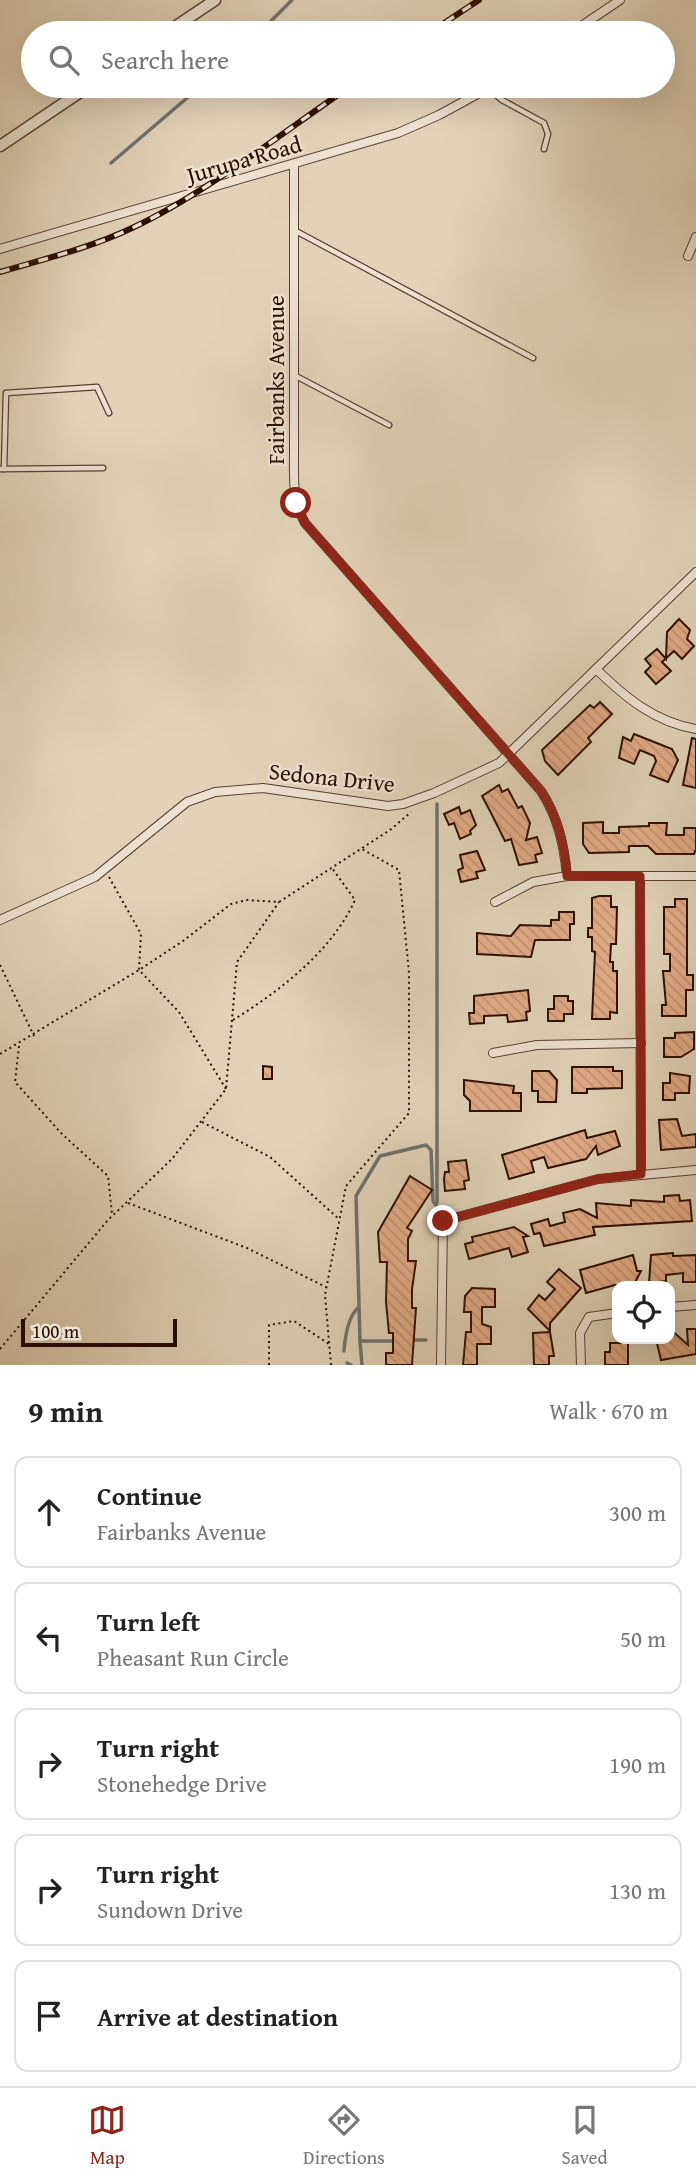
<!DOCTYPE html>
<html lang="en">
<head>
<meta charset="utf-8">
<style>
	body { margin:0; font-family:"Gentium Book Plus",serif; background:#f2f2f2; color:#222 }
	.controls { position:absolute; right:21px; bottom:21px; display:grid; overflow:hidden; border-radius:14px; box-shadow:0 7px 28px #0002 }
	.controls button { width:63px; height:63px; display:grid; place-items:center; padding:0; border:0; border-bottom:2px solid #e0e0e0; background:#fff; color:#222; font:35px sans-serif }
	.scale { position:absolute; left:21px; bottom:18px; width:156px; box-sizing:border-box; padding-left:7px; border:4px solid #2e0e01; border-top:0; font-size:19px; line-height:24px; white-space:nowrap; color:#2e0e01; -webkit-text-stroke:5px #ece2d1; paint-order:stroke }
	.stop { position:absolute; width:21px; height:21px; margin:-16px; border:5px solid #8f2418; border-radius:50%; background:#fff }
	.stop.end { background:#8f2418; border-color:#fff; box-shadow:0 2px 7px #0008 }
	.list { margin:0; padding:0; list-style:none }
	h2 { display:flex; justify-content:space-between; align-items:center; height:91px; margin:0; padding:0 28px; font-size:30px }
	h2 small { font-size:23px; font-weight:400; color:#767676 }
	.list li { display:grid; grid-template-columns:46px 1fr auto; gap:21px; align-items:center; box-sizing:border-box; height:112px; margin:0 14px 14px; padding:0 14px; border:2px solid #e0e0e0; border-radius:14px }
	.list b { display:block; font-size:26px; white-space:nowrap }
	.list p { margin:0; font-size:23px; white-space:nowrap; color:#767676 }
	.list em { font-size:23px; font-style:normal; color:#767676 }
	.icon { flex:none; width:38px; height:38px; fill:none; stroke:currentColor; stroke-width:2; stroke-linecap:round; stroke-linejoin:round }
	.map { position:relative; flex:none; width:696px; height:1365px; overflow:hidden }
	.search { position:absolute; background:#fff; box-shadow:0 7px 28px #0002; left:21px; right:21px; top:21px; height:77px; display:flex; align-items:center; gap:18px; box-sizing:border-box; padding:0 24px; border-radius:38px; color:#767676; font-size:26px }
	.sheet { height:721px; background:#fff }
	nav { display:flex; justify-content:space-around; align-items:center; box-sizing:border-box; height:98px; border-top:2px solid #e0e0e0; background:#fff; font-size:19px; color:#767676 }
	nav a { display:grid; justify-items:center; gap:4px }
	nav .on { color:#8f2418 }
	.map>svg:first-child { display:block }
	.lines { fill:none; stroke-linecap:round; stroke-linejoin:round }
	.stream { stroke:#6e736f; stroke-width:3.5 }
	.building { fill:url(#building-back-hatch); stroke:#2e0e01; stroke-width:2 }
	.service-casing { stroke:#5b3f2f; stroke-width:7 }
	.minor-casing { stroke:#5b3f2f; stroke-width:10 }
	.tertiary-casing { stroke:#5b3f2f; stroke-width:13 }
	.path { stroke:#2e0e01; stroke-width:2; stroke-dasharray:2 3.5; stroke-linecap:butt }
	.service { stroke:#ece2d1; stroke-width:4.5 }
	.minor { stroke:#ece2d1; stroke-width:8 }
	.tertiary { stroke:#ece2d1; stroke-width:10 }
	.rail-casing { stroke:#2e0e01; stroke-width:6 }
	.rail { stroke:#ece2d1; stroke-width:3.5; stroke-dasharray:10; stroke-linecap:butt }
	.route { stroke:#8f2418; stroke-width:9 }
	.labels { text-anchor:middle; dominant-baseline:central; stroke-width:5; stroke-linejoin:round; paint-order:stroke }
	.street-label { font-size:23px; fill:#2e0e01; stroke:#ece2d1 }
</style>
</head>
<body>
<div class="map">
<svg width="696" height="1365" viewBox="0 0 696 1365">
	<defs>
		<pattern id="building-back-hatch" width="6" height="6" patternUnits="userSpaceOnUse" patternTransform="scale(1.75)"><rect width="6" height="6" fill="#e1ac88"/><path d="M-1 5l2 2M0 0l6 6M5-1l2 2" fill="none" stroke="#c19374"/></pattern>
	</defs>
	<rect width="100%" height="100%" fill="#e2d3b8"/>
	<filter id="stains"><feTurbulence type="fractalNoise" baseFrequency=".00286" numOctaves="4"/><feColorMatrix values="0 0 0 0 .2 0 0 0 0 .09 0 0 0 0 .02 0 0 0 .5 -.17"/></filter>
	<radialGradient id="worn" r=".72"><stop offset=".6" stop-color="#630" stop-opacity="0"/><stop offset="1" stop-color="#630" stop-opacity=".3"/></radialGradient>
	<g class="lines">
		<!-- stream -->
		<g class="stream">
			<polyline points="259,33 292,0"/>
			<polyline points="111,163 201,86"/>
			<polyline points="437,804 437,1203"/>
			<polyline points="410,1340 426,1340"/>
			<polyline points="360,1341 362,1365"/>
			<polyline points="395,1341 360,1341 356,1196 380,1156 426,1145 431,1150 433,1201 437,1207"/>
			<path d="M344,1351C345,1337 348,1316 359,1307"/>
			<polyline points="347,1363 351,1365"/>
		</g>
	</g>
	<!-- building -->
	<g class="building">
		<polygon points="679,619 690,630 687,639 694,646 682,659 674,651 662,662 671,671 656,684 645,672 651,666 645,659 657,649 666,659 667,632"/>
		<polygon points="600,702 612,714 588,738 591,742 558,775 545,761 542,750 590,705 594,708"/>
		<polygon points="634,734 672,749 678,760 668,782 650,775 656,761 654,756 640,750 634,764 619,758 623,737 631,741"/>
		<polygon points="692,738 696,739 696,788 683,785"/>
		<polygon points="499,785 502,792 508,789 518,808 522,806 530,823 526,840 537,837 542,853 535,855 537,862 519,865 511,839 505,841 490,811 482,796"/>
		<polygon points="459,807 461,814 470,810 476,825 470,831 471,834 460,839 454,823 449,825 444,814"/>
		<polygon points="603,822 603,833 619,833 619,827 649,826 649,823 667,823 666,835 684,835 684,828 696,828 696,849 694,854 656,854 648,846 629,846 629,852 589,853 583,844 583,823"/>
		<polygon points="477,851 485,870 476,872 478,878 461,882 458,870 463,868 460,855"/>
		<polygon points="599,896 611,896 611,907 617,907 616,944 611,944 610,962 613,962 613,971 617,971 617,1013 610,1012 610,1019 592,1019 595,952 592,951 592,937 588,937 588,928 592,928 592,898"/>
		<polygon points="675,899 687,899 687,975 693,975 693,990 686,990 686,1016 662,1016 662,1005 666,1005 663,971 670,971 670,954 664,954 664,907 675,907"/>
		<polygon points="559,912 574,912 574,924 570,924 570,940 535,940 531,957 477,954 477,933 511,936 520,925 551,926 551,920 559,920"/>
		<polygon points="528,990 530,1011 526,1012 527,1020 508,1022 507,1015 484,1016 484,1023 470,1024 469,1013 474,1013 474,996"/>
		<polygon points="554,996 568,996 568,1001 573,1001 573,1014 564,1014 564,1021 548,1021 548,1009 554,1009"/>
		<polygon points="694,1032 694,1049 681,1057 664,1057 664,1038 675,1038 675,1033"/>
		<polygon points="263,1066 272,1067 272,1079 263,1079"/>
		<polygon points="572,1067 613,1067 613,1071 622,1071 622,1088 587,1089 587,1093 572,1093"/>
		<polygon points="532,1071 549,1071 557,1080 556,1102 538,1102 538,1091 532,1091"/>
		<polygon points="670,1073 690,1076 689,1093 675,1093 675,1100 663,1100 663,1083 670,1083"/>
		<polygon points="464,1080 514,1086 513,1093 521,1093 521,1111 470,1111 470,1101 464,1095"/>
		<polygon points="677,1119 682,1136 696,1134 696,1147 661,1150 659,1120"/>
		<polygon points="585,1130 587,1138 615,1131 620,1146 598,1155 596,1146 586,1159 548,1168 544,1157 531,1161 534,1172 509,1179 502,1155"/>
		<polygon points="466,1160 469,1180 464,1181 465,1189 445,1191 444,1179 445,1172 449,1172 448,1162"/>
		<polygon points="410,1176 432,1190 407,1228 412,1231 408,1239 408,1261 416,1261 412,1289 412,1308 416,1308 412,1365 386,1365 386,1353 393,1353 393,1333 389,1333 386,1302 387,1262 380,1262 378,1232"/>
		<polygon points="679,1195 680,1201 690,1200 692,1221 593,1227 595,1235 544,1246 540,1233 534,1234 531,1224 548,1219 550,1226 565,1222 563,1213 580,1209 597,1218 596,1203 631,1206 631,1200 664,1202 664,1196"/>
		<polygon points="514,1227 528,1236 523,1237 528,1252 512,1257 509,1248 469,1259 465,1244 473,1242 472,1237"/>
		<polygon points="673,1253 673,1256 696,1255 696,1282 683,1282 683,1273 666,1275 666,1281 649,1283 651,1255"/>
		<polygon points="633,1255 637,1271 641,1271 633,1286 615,1285 586,1293 580,1270"/>
		<polygon points="559,1269 581,1288 550,1323 550,1331 528,1309 539,1295 545,1300 555,1289 547,1282"/>
		<polygon points="472,1288 495,1289 495,1307 482,1307 482,1324 491,1327 491,1344 477,1344 477,1365 463,1365 466,1332 471,1332 471,1312 464,1312 465,1296"/>
		<polygon points="670,1329 688,1345 687,1329 696,1329 696,1354 661,1360 656,1339 670,1339"/>
		<polygon points="550,1332 554,1356 549,1356 549,1365 534,1365 533,1333"/>
		<polygon points="610,1343 628,1343 628,1365 605,1365 605,1352 610,1352"/>
	</g>
	<g class="lines">
		<defs>
			<g id="service">
				<polyline points="489,89 502,100 544,123 548,134 544,149"/>
				<polyline points="294,230 533,358"/>
				<polyline points="294,375 389,425"/>
				<polyline points="0,469 103,468"/>
				<polyline points="4,469 6,393 97,387 109,413"/>
			</g>
			<g id="minor">
				<polyline points="571,33 620,0"/>
				<path d="M294,165V453C294,477 292,502 305,523L541,791C558,817 564,845 567,876"/>
				<polyline points="0,249 398,133 439,115 492,86"/>
				<polyline points="688,256 696,237"/>
				<path d="M596,669C625,697 654,722 696,729"/>
				<polyline points="640,876 641,1174"/>
				<polyline points="495,902 533,882 567,876 696,876"/>
				<polyline points="0,920 95,877 187,802 215,792 263,788 388,806 403,804 434,793 499,763 696,572"/>
				<polyline points="493,1053 537,1045 641,1043"/>
				<polyline points="670,1307 696,1305"/>
				<polyline points="441,1365 443,1221 598,1179 696,1170"/>
				<polyline points="581,1365 580,1333 589,1317 617,1313"/>
			</g>
			<g id="tertiary">
				<polyline points="166,33 215,0"/>
				<polyline points="0,146 89,86"/>
			</g>
		</defs>
		<!-- service casing -->
		<use href="#service" class="service-casing"/>
		<!-- minor casing -->
		<use href="#minor" class="minor-casing"/>
		<!-- tertiary casing -->
		<use href="#tertiary" class="tertiary-casing"/>
		<!-- path -->
		<g class="path">
			<polyline points="109,877 141,934 139,970 179,1012 226,1089"/>
			<polyline points="0,965 34,1036"/>
			<path d="M233,1020C281,990 331,952 355,900L332,868"/>
			<polyline points="19,1046 15,1082 62,1134 108,1176 112,1214"/>
			<polyline points="0,1054 139,970 183,941 231,904 247,900 279,902 390,830 411,812"/>
			<polyline points="202,1122 270,1157 339,1219"/>
			<polyline points="128,1203 247,1248 326,1287"/>
			<polyline points="0,1349 108,1220 172,1159 226,1089 237,962 279,902"/>
			<polyline points="269,1365 269,1325 294,1321 329,1344"/>
			<polyline points="331,1365 325,1295 346,1186 409,1113 409,973 399,870 362,849"/>
		</g>
		<!-- service -->
		<use href="#service" class="service"/>
		<!-- minor -->
		<use href="#minor" class="minor"/>
		<!-- tertiary -->
		<use href="#tertiary" class="tertiary"/>
		<defs>
			<g id="rail">
				<polyline points="429,33 479,0"/>
				<path d="M0,272C44,259 90,248 132,228C205,194 283,132 351,86"/>
			</g>
		</defs>
		<!-- rail casing -->
		<use href="#rail" class="rail-casing"/>
		<!-- rail -->
		<use href="#rail" class="rail"/>
	</g>
	<g class="lines">
		<!-- route -->
		<path class="route" d="M296,503L305,523L541,791C558,817 565,845 567,876H640L641,1174L598,1179L443,1221"/>
	</g>
	<g class="labels">
		<!-- street labels -->
		<g class="street-label">
			<text transform="translate(244 159) rotate(-16)">Jurupa Road</text>
			<text transform="translate(275 380) rotate(-90)">Fairbanks Avenue</text>
			<text transform="translate(332 777) rotate(6)">Sedona Drive</text>
		</g>
	</g>
	<rect width="100%" height="100%" filter="url(#stains)"/>
	<rect width="100%" height="100%" fill="url(#worn)"/>
</svg>
<div class="controls">
<button><svg class="icon" aria-label="locate" viewBox="0 0 24 24"><circle cx="12" cy="12" r="6"/><path d="M12 2v4M12 18v4M2 12h4M18 12h4"/></svg></button>
</div>
<div class="scale">100 m</div>
<div class="stop" style="left:296px;top:503px"></div>
<div class="stop end" style="left:443px;top:1221px"></div>
<div class="search"><svg class="icon" aria-label="search" viewBox="0 0 24 24"><circle cx="10" cy="10" r="6"/><path d="M15 15l6 6"/></svg>Search here</div>
</div>
<section class="sheet">
<h2>9 min<small>Walk · 670 m</small></h2>
<ul class="list">
<li><svg class="icon" aria-label="ahead" viewBox="0 0 24 24"><path d="M12 20V5M6 11l6-6 6 6"/></svg><div><b>Continue</b><p>Fairbanks Avenue</p></div><em>300 m</em></li>
<li><svg class="icon" aria-label="left" viewBox="0 0 24 24"><path d="M17 20v-9H6M10 6l-5 5 5 5"/></svg><div><b>Turn left</b><p>Pheasant Run Circle</p></div><em>50 m</em></li>
<li><svg class="icon" aria-label="right" viewBox="0 0 24 24"><path d="M7 20v-9h11M14 6l5 5-5 5"/></svg><div><b>Turn right</b><p>Stonehedge Drive</p></div><em>190 m</em></li>
<li><svg class="icon" aria-label="right" viewBox="0 0 24 24"><path d="M7 20v-9h11M14 6l5 5-5 5"/></svg><div><b>Turn right</b><p>Sundown Drive</p></div><em>130 m</em></li>
<li><svg class="icon" aria-label="arrive" viewBox="0 0 24 24"><path d="M6 21V4h12l-3 4 3 4H6"/></svg><div><b>Arrive at destination</b></div></li>
</ul>
</section>
<nav>
<a class="on"><svg class="icon" aria-label="map" viewBox="0 0 24 24"><path d="M3 6l6-2 6 2 6-2v14l-6 2-6-2-6 2zM9 4v14M15 6v14"/></svg>Map</a>
<a><svg class="icon" aria-label="directions" viewBox="0 0 24 24"><path d="M12 3l9 9-9 9-9-9zM9 14v-3h6M13 9l2 2-2 2"/></svg>Directions</a>
<a><svg class="icon" aria-label="saved" viewBox="0 0 24 24"><path d="M7 4h10v16l-5-4-5 4z"/></svg>Saved</a>
</nav>
</body>
</html>
